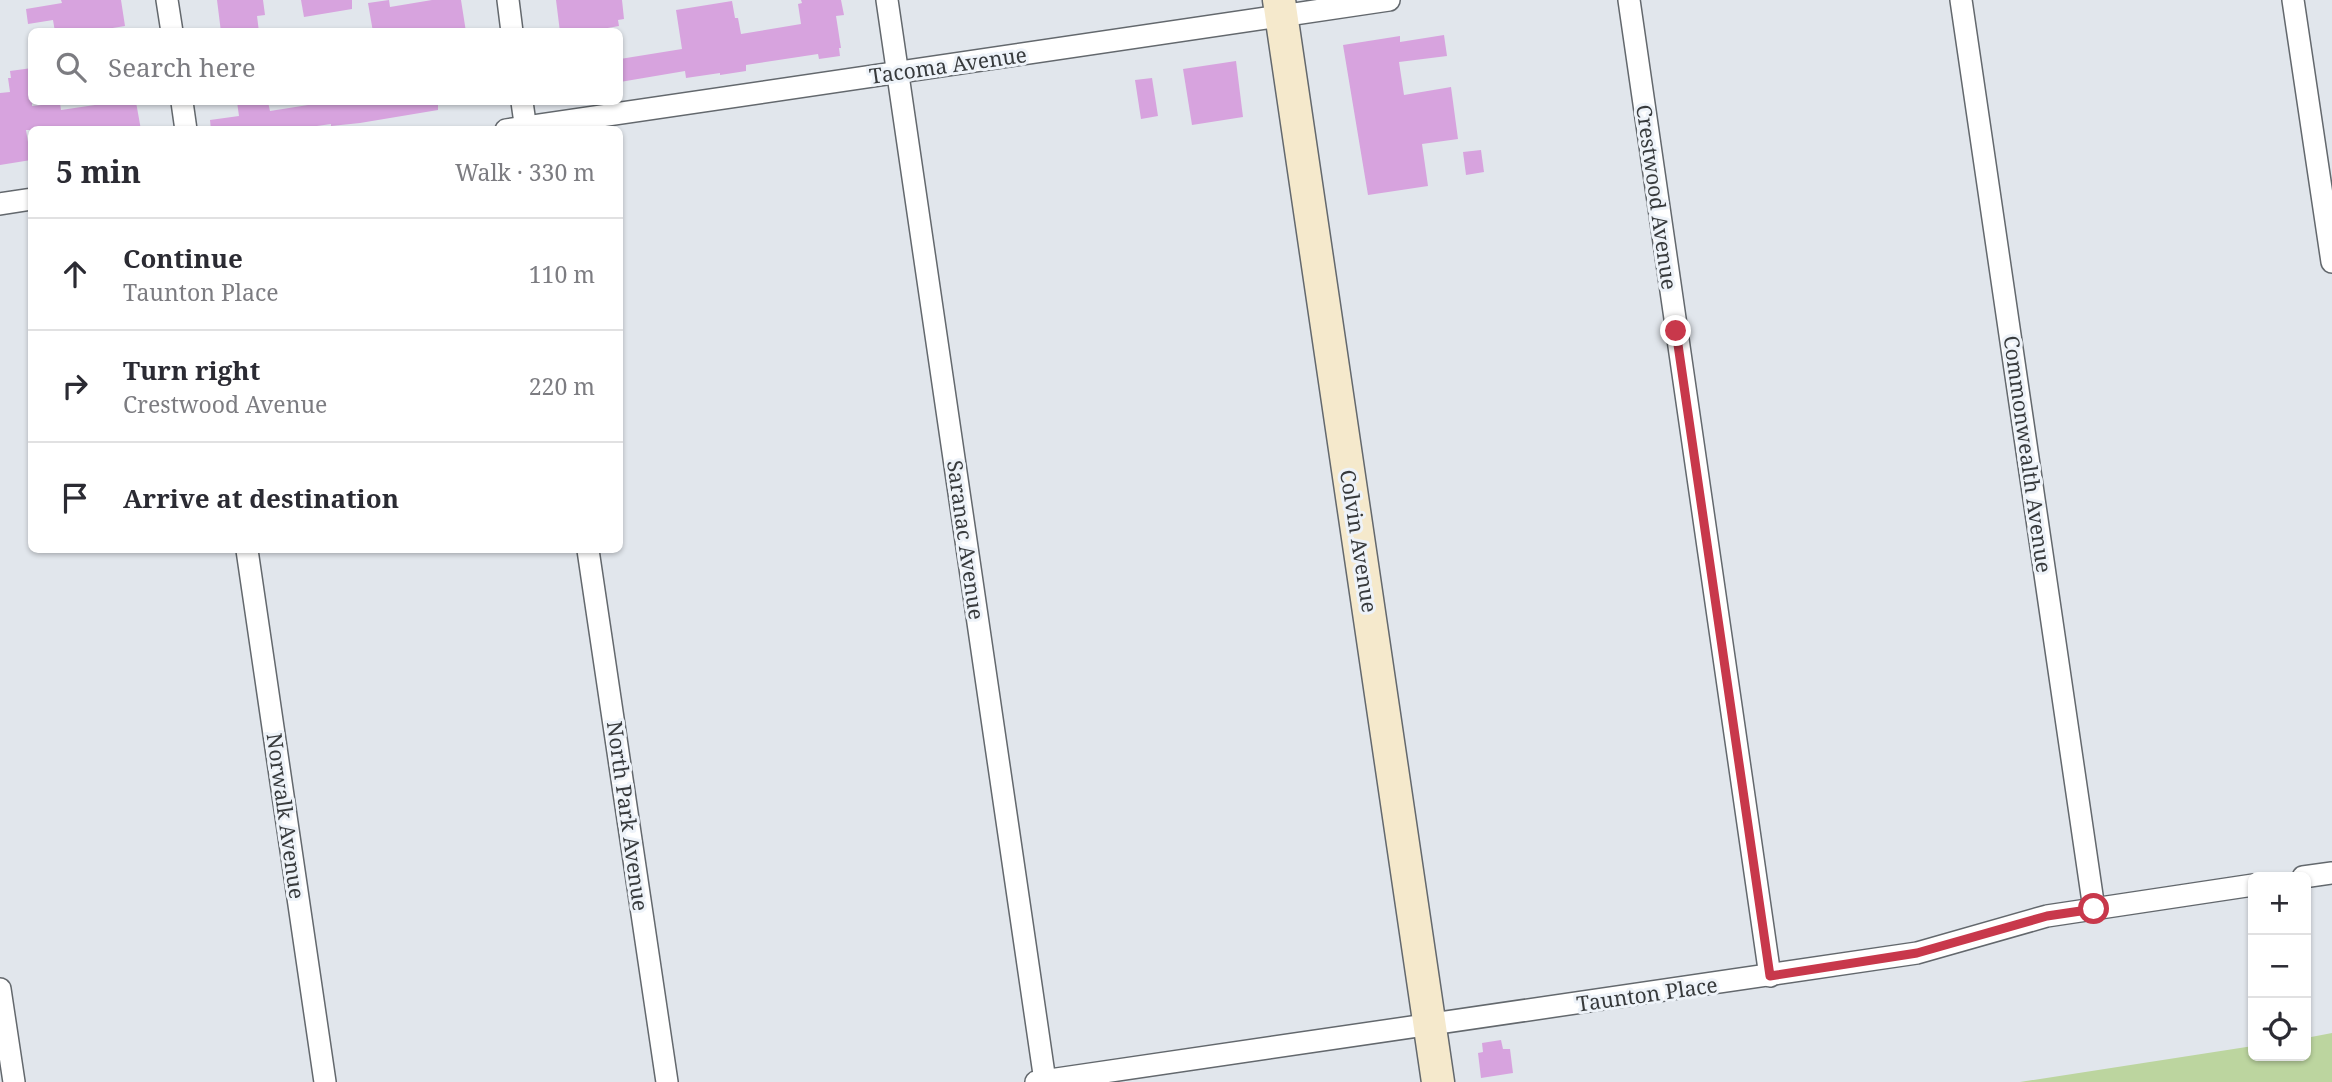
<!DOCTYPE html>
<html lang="en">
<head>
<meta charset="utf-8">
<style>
	body { margin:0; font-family:"Noto Serif",serif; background:#f2f2f3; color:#2b2b33 }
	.controls { position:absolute; right:21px; bottom:21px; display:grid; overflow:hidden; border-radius:10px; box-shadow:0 2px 5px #0004 }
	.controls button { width:63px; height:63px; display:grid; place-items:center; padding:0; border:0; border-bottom:2px solid #e1e1e2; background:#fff; color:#2b2b33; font:35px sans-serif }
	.stop { position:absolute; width:21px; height:21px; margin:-16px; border:5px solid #c8384b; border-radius:50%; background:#fff }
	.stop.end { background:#c8384b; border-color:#fff; box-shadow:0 2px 7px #0008 }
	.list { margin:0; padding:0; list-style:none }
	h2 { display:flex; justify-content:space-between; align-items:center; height:91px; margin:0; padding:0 28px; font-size:30px }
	h2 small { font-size:23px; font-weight:400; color:#7c7c81 }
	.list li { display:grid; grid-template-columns:46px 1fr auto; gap:21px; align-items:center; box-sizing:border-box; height:112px; padding:0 28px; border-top:2px solid #e1e1e2 }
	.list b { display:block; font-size:26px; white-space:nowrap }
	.list p { margin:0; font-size:23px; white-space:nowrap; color:#7c7c81 }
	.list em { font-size:23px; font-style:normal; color:#7c7c81 }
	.icon { flex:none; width:38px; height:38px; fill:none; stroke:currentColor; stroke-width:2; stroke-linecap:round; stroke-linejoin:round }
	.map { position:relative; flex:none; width:2332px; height:1082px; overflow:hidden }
	.search { position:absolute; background:#fff; box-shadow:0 2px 5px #0004; left:28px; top:28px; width:595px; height:77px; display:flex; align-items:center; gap:18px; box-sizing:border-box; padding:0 24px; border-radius:10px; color:#7c7c81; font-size:26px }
	.panel { position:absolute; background:#fff; box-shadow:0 2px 5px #0004; left:28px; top:126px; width:595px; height:427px; border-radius:10px }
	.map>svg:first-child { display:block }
	.green { fill:#bcd59f }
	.building { fill:#d7a3de }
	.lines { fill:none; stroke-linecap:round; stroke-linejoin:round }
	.street-casing { stroke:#63686d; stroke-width:24 }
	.secondary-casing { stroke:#63686d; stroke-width:35 }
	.street { stroke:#fff; stroke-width:21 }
	.secondary { stroke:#f5e9cc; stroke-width:32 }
	.route { stroke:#c8384b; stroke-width:9 }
	.labels { text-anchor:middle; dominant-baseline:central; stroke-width:6; stroke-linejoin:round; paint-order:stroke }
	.street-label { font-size:21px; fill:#373a3c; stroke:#eef3f9 }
</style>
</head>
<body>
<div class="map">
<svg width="2332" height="1082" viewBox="0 0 2332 1082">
	<rect width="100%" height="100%" fill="#e1e6ec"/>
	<!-- green -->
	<polygon class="green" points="2332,1033 2332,1082 2020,1082 2253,1046 2253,1056 2306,1056 2306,1038"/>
	<!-- building -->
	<g class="building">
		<polygon points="61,0 121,0 125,26 88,32 55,32 53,20 28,24 26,9 62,3"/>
		<polygon points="217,0 263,0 265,15 257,16 259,32 221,32"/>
		<polygon points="301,0 352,0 352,9 304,17"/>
		<polygon points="389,0 390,7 432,0 461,0 466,32 373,32 368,3"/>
		<polygon points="556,0 622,0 624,19 618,20 619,26 585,32 560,32"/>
		<polygon points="801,0 841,0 844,15 836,16 841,48 839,48 840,56 819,59 818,54 746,65 746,71 720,75 720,73 686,78 685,71 620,82 620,59 682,49 676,10 732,1 735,18 738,18 741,34 801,24 798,4 802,3"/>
		<polygon points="1444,35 1447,56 1399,62 1404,95 1451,87 1458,139 1422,144 1428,186 1368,195 1343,45 1400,36 1400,42"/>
		<polygon points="1236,61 1243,117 1192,125 1183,69"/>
		<polygon points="32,68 32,106 60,103 61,110 115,102 136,102 141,130 26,130 31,160 0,165 0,93 10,92 8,78 11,78 10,71"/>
		<polygon points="1152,78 1158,116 1141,119 1135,80"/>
		<polygon points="237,102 268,102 270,111 327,102 438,102 438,110 360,123 331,126 331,124 289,130 211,130 210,120 239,116"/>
		<polygon points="1481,150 1484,172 1466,175 1463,152"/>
		<polygon points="1501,1040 1503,1049 1510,1049 1513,1073 1481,1078 1478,1053 1483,1052 1482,1043"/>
	</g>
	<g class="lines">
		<defs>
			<g id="street">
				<polyline points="167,0 172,32"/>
				<polyline points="508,0 512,32"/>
				<polyline points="887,0 1045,1081"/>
				<polyline points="1629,0 1770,976"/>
				<polyline points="1961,0 2094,909"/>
				<polyline points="2293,0 2332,262"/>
				<polyline points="182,102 186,130"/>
				<polyline points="522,102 526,130"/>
				<polyline points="506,130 1389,0"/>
				<polyline points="0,204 32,199"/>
				<polyline points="247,550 325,1082"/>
				<polyline points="588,550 667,1082"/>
				<polyline points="2303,877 2332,873"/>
				<polyline points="0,989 14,1082"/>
				<polyline points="1036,1082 1917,953 2047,916 2253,885"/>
			</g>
			<polyline id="secondary" points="1279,0 1438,1082"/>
		</defs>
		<!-- street casing -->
		<use href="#street" class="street-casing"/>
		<!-- secondary casing -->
		<use href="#secondary" class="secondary-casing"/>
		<!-- street -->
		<use href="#street" class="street"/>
		<!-- secondary -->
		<use href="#secondary" class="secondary"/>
	</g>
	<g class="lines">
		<!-- route -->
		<polyline class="route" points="1676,331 1770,976 1917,953 2047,916 2094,909"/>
	</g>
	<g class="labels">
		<!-- street labels -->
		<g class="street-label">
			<text transform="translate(948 65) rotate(-8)">Tacoma Avenue</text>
			<text transform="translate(1657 197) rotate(82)">Crestwood Avenue</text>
			<text transform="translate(2028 454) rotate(82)">Commonwealth Avenue</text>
			<text transform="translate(966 540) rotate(82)">Saranac Avenue</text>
			<text transform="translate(1359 541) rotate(81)">Colvin Avenue</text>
			<text transform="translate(286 816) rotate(82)">Norwalk Avenue</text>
			<text transform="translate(628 816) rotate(82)">North Park Avenue</text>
			<text transform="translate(1647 994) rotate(-8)">Taunton Place</text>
		</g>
	</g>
</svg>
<div class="controls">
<button>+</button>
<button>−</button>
<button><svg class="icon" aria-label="locate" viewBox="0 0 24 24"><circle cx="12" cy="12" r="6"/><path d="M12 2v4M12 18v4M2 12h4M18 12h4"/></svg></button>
</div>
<div class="stop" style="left:2094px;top:909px"></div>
<div class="stop end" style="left:1676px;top:331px"></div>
<div class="search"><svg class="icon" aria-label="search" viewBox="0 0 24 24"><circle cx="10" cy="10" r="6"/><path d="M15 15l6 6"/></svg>Search here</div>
<section class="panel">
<h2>5 min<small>Walk · 330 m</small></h2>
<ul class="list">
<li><svg class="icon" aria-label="ahead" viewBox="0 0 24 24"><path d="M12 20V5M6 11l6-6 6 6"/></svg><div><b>Continue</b><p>Taunton Place</p></div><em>110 m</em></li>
<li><svg class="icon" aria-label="right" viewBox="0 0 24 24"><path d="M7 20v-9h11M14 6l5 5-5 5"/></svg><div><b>Turn right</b><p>Crestwood Avenue</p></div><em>220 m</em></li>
<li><svg class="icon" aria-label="arrive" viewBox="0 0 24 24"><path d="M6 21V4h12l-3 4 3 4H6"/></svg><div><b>Arrive at destination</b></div></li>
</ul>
</section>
</div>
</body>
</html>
